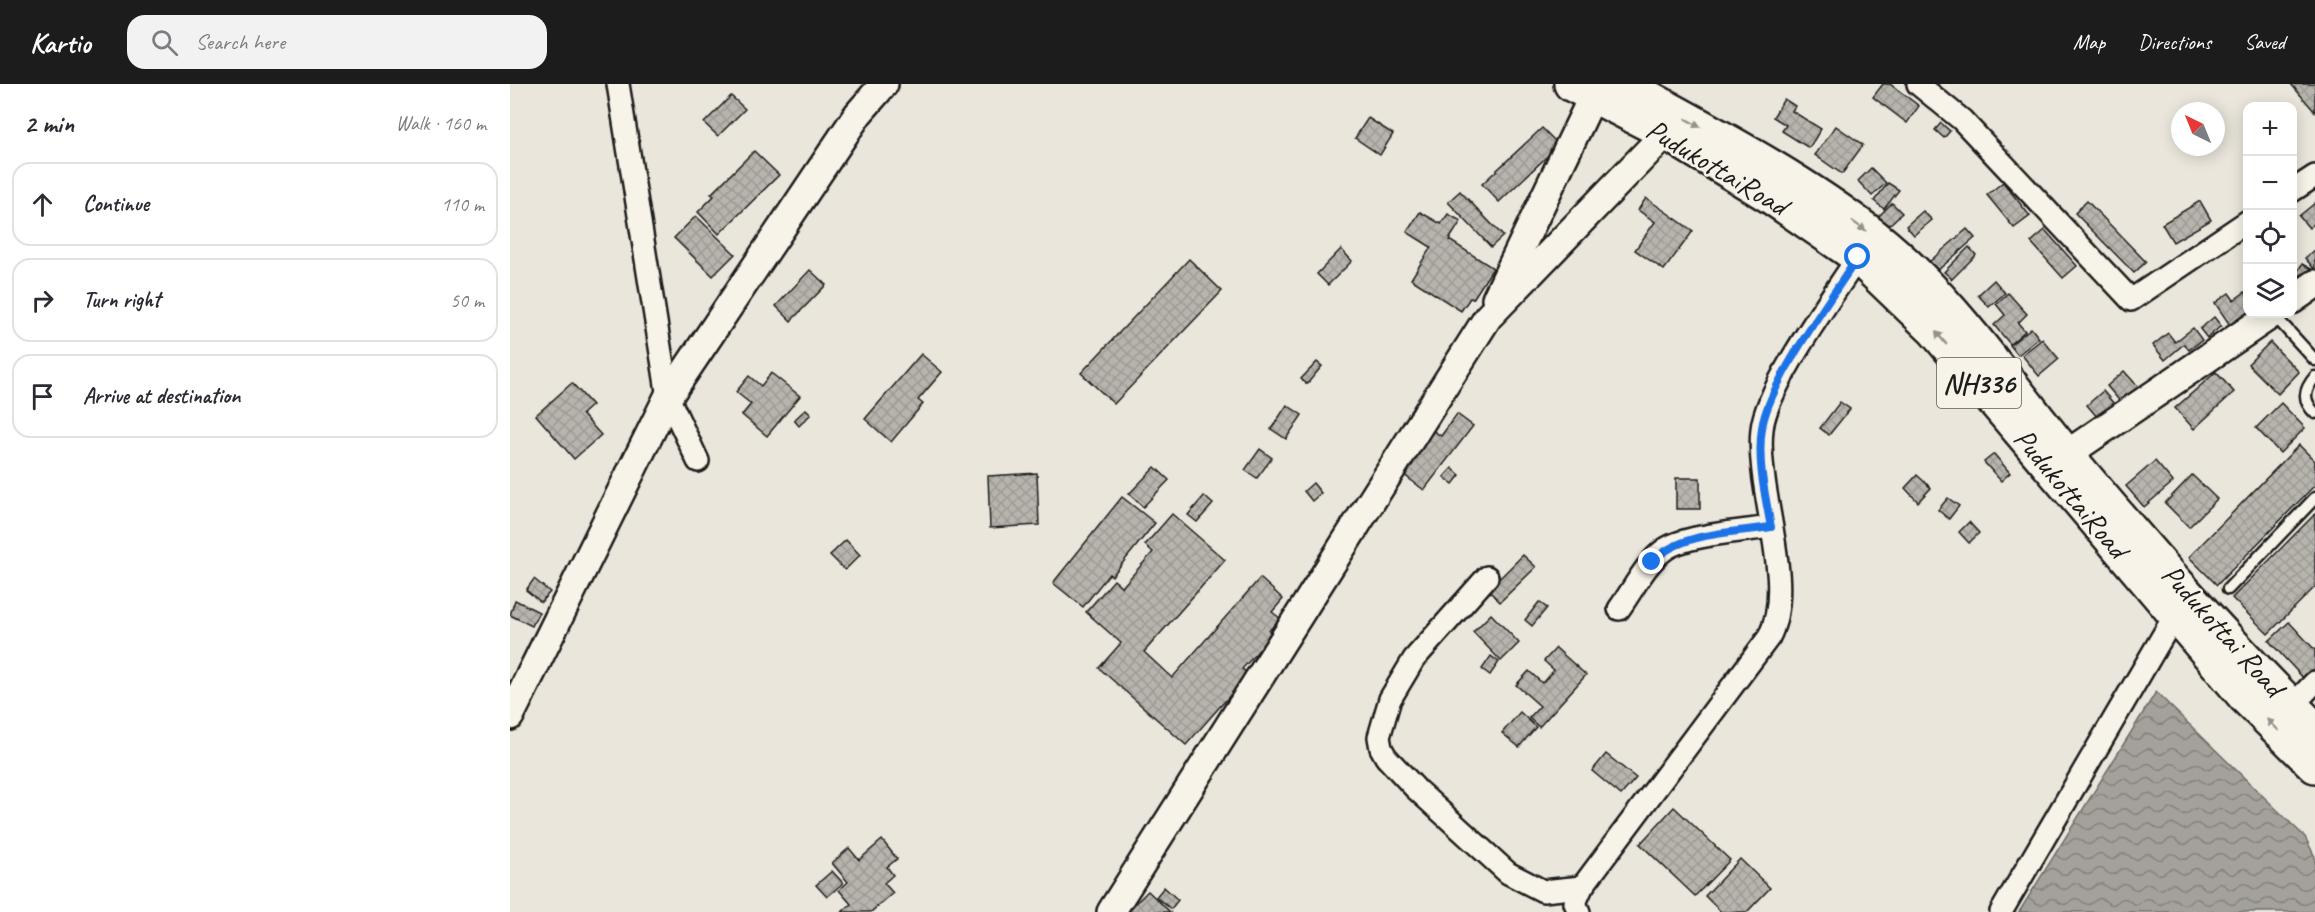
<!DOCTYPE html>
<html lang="en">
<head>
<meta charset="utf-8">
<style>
	body { margin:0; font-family:Caveat,sans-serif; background:#f2f2f3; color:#2b2b33 }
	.controls { position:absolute; right:18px; top:18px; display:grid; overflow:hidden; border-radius:12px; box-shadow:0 3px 15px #0003 }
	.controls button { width:54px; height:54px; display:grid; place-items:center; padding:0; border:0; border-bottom:2px solid #e1e1e2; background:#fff; color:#2b2b33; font:30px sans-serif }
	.compass { position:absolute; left:1661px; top:18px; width:54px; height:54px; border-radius:50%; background:#fff; box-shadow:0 3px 15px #0003; rotate:317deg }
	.stop { position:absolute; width:18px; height:18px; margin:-14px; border:4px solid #1a73e8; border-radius:50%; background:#fff }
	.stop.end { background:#1a73e8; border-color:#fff; box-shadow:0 2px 6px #0008 }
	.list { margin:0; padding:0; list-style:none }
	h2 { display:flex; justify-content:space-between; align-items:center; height:78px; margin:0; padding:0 24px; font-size:26px }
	h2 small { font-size:20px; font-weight:400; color:#7c7c81 }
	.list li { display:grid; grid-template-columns:39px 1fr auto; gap:18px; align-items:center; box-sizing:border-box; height:84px; margin:0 12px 12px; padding:0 12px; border:2px solid #e1e1e2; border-radius:18px }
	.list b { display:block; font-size:22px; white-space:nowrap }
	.list em { font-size:20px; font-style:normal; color:#7c7c81 }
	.icon { flex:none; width:33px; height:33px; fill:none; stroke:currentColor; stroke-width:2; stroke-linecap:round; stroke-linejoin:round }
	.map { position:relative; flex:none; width:1805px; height:828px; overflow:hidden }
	header { display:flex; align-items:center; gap:36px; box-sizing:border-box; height:84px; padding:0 30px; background:#1c1c1c; color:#fff }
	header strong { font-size:28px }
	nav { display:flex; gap:33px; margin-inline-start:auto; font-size:21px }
	.search { width:420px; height:54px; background:#f2f2f3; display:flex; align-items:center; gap:15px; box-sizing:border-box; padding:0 21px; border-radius:18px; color:#7c7c81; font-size:22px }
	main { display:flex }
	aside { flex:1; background:#fff }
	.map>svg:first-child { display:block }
	.water { fill:url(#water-waves); stroke:#6d6c68; stroke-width:1.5 }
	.building { fill:url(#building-cross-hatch); stroke:#1c1c1c; stroke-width:1.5 }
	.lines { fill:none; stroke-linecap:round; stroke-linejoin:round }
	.service-casing { stroke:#1c1c1c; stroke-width:15 }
	.minor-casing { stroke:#1c1c1c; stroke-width:26 }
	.tertiary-casing { stroke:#1c1c1c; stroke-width:32 }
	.trunk-casing { stroke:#1c1c1c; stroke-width:38 }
	.service { stroke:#f7f3e8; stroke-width:10 }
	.minor { stroke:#f7f3e8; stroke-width:21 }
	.tertiary { stroke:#f7f3e8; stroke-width:27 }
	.trunk { stroke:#f7f3e8; stroke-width:33 }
	.oneway { fill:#94928c }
	.route { stroke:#1a73e8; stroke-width:8 }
	.labels { text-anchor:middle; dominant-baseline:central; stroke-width:5; stroke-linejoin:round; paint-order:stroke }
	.shield { fill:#f7f3e8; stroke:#5e5c59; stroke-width:1.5 }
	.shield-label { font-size:28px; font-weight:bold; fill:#1c1c1c }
	.street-label { font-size:30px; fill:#1c1c1c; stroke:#f7f3e8 }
</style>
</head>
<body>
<header>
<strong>Kartio</strong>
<div class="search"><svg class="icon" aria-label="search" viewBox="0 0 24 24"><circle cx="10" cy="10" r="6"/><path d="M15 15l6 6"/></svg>Search here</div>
<nav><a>Map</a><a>Directions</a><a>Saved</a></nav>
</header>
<main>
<aside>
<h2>2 min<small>Walk · 160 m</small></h2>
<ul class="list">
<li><svg class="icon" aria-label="ahead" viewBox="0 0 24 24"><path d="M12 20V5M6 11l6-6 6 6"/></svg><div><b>Continue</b></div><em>110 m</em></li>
<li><svg class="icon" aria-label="right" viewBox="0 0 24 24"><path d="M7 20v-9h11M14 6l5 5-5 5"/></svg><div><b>Turn right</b></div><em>50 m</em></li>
<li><svg class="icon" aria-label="arrive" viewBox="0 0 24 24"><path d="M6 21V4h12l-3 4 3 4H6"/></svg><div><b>Arrive at destination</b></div></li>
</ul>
</aside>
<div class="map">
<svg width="1805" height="828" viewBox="0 0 1805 828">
	<defs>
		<pattern id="water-waves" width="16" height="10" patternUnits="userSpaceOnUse" patternTransform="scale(1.5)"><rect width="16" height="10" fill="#a3a19a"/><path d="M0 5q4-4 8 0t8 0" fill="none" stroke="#84827d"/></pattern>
		<pattern id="building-cross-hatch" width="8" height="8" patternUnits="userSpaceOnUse" patternTransform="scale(1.5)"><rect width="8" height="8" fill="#b6b4ac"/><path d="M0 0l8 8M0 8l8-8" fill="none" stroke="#9c9a93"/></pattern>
	</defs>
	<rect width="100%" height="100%" fill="#eae6dc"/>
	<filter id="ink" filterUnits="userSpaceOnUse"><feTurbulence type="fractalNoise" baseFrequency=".0167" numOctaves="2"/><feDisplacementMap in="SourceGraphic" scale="12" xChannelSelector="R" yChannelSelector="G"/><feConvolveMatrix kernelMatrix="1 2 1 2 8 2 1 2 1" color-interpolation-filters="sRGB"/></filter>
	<g filter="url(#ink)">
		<!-- water -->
		<polygon class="water" points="1646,608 1795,753 1805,773 1805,828 1509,828"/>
		<!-- building -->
		<g class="building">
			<polygon points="1373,0 1380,0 1409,22 1397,39 1363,13"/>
			<polygon points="1781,0 1805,0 1805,28"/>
			<polygon points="221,12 235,25 208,52 194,39"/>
			<polygon points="1274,15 1285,22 1282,27 1311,45 1299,64 1272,47 1276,41 1263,33"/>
			<polygon points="858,34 883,50 870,71 845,54"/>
			<polygon points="1431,39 1440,47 1434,54 1425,46"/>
			<polygon points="1326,42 1353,61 1332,90 1305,71"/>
			<polygon points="1032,44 1049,61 989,118 972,100"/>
			<polygon points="244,67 269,91 209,150 188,128 204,112 201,110"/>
			<polygon points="1361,84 1376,99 1362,112 1348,97"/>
			<polygon points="1493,98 1520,132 1504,144 1477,111"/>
			<polygon points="1378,99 1389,106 1374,125 1364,117"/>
			<polygon points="950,107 993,152 981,163 938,118"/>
			<polygon points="1136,114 1183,147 1154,186 1125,166 1145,138 1128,126"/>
			<polygon points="1577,117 1636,178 1624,189 1565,129"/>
			<polygon points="1690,117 1701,136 1663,158 1652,140"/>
			<polygon points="1382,119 1392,129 1378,142 1368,133"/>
			<polygon points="1805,119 1805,139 1799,144 1789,132"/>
			<polygon points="1413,127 1422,136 1404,151 1396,142"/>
			<polygon points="910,128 931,140 938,130 951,137 939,156 983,184 963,215 960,214 951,227 901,195 921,163 897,148"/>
			<polygon points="186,132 225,170 203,192 164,154"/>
			<polygon points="1457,145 1465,154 1427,187 1419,178"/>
			<polygon points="1535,146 1567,182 1553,194 1521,158"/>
			<polygon points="1459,163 1466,171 1442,195 1434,188"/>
			<polygon points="831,165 842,177 818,201 807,190"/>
			<polygon points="1805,166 1805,186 1795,174"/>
			<polygon points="679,175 712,207 604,320 571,289"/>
			<polygon points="1792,180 1803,186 1797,196 1786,190"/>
			<polygon points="300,186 316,201 281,237 266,222"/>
			<polygon points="1484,196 1495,209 1479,223 1468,211"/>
			<polygon points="1735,208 1738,212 1738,230 1743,230 1722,244 1705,219 1719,209 1724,216"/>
			<polygon points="1498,209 1517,230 1508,239 1515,247 1500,260 1484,241 1495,231 1486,220"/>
			<polygon points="1704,233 1711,242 1697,254 1690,245"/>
			<polygon points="1521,244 1529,254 1508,271 1500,261"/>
			<polygon points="1683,244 1692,256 1679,266 1674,260 1655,276 1643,261 1658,249 1665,258"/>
			<polygon points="1532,255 1549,275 1529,292 1512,271"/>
			<polygon points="1760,258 1789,288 1768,310 1738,280"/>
			<polygon points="411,270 432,288 408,316 413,320 381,358 355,335"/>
			<polygon points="807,278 812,282 797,300 791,295"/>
			<polygon points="1614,287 1631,306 1613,321 1597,302"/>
			<polygon points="1706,288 1724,308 1684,345 1665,324"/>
			<polygon points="261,289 290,312 257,352 232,331 241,320 226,308 239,292 251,302"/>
			<polygon points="62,299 82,321 72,330 91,351 64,375 26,331"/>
			<polygon points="1593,307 1610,327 1594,341 1577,321"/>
			<polygon points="1330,318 1340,325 1319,351 1310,344"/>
			<polygon points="1771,319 1795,344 1770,369 1746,344"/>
			<polygon points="777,321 792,331 776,355 761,345"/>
			<polygon points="296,325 301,330 289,342 284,336"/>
			<polygon points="947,330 963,342 914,406 889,387 921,345 931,352"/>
			<polygon points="1789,361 1805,377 1805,401 1707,501 1679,473"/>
			<polygon points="750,365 762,374 747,394 735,386"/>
			<polygon points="1484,370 1500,389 1491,397 1474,378"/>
			<polygon points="1645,377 1663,398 1634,423 1616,402"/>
			<polygon points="645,383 659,396 633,423 619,410"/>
			<polygon points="942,384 950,391 943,400 934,393"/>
			<polygon points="527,389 529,441 480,444 478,392"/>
			<polygon points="1407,391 1421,404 1408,418 1395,404"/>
			<polygon points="1682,391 1707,415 1679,443 1655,419"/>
			<rect x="1166" y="394" width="24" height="31"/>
			<polygon points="803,399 811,409 802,417 794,407"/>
			<polygon points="694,412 703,420 687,438 678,431"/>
			<polygon points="612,413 645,439 602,492 599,490 573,523 543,499"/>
			<polygon points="1438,414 1449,422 1439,435 1428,426"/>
			<polygon points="662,430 715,476 634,568 662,594 750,494 773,515 762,528 770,534 759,547 763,550 732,585 739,590 676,661 589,584 611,559 576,528 604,496 612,503 643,468 635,461"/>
			<polygon points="1805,430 1805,503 1758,550 1722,514"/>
			<polygon points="1459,438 1469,449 1459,459 1449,448"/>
			<polygon points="336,456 350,471 335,486 320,471"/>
			<polygon points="1013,471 1026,483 990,518 978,506"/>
			<polygon points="24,495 40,508 31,518 16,506"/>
			<polygon points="5,516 29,528 22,542 0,531"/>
			<polygon points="1029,518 1037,524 1022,542 1015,536"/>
			<polygon points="981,530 1009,559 991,577 963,548"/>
			<polygon points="1779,538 1805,566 1805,586 1795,596 1759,557"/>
			<polygon points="1046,564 1076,591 1029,643 1019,634 1030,622 1006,601 1019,587 1032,599 1044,586 1034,577"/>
			<polygon points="981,572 989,578 980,591 972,585"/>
			<polygon points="1010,628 1026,643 1009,663 992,649"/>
			<polygon points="1096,670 1126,694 1111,711 1082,687"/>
			<polygon points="1164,723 1220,776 1185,812 1130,760"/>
			<polygon points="372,756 387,775 377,783 383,791 374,799 383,809 361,828 332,828 341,820 329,806 338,798 322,779 339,764 349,776"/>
			<polygon points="1230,775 1260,804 1237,828 1211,828 1195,812"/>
			<polygon points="322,787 333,799 317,813 306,801"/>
			<polygon points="654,803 668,816 661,825 646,813"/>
			<polygon points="638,807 660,828 617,828"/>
		</g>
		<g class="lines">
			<defs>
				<g id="service">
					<polyline points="1763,230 1805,276"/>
					<path d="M1805,293C1794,306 1792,316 1805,329"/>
					<polyline points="1718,505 1805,414"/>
				</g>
				<g id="minor">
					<polyline points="108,0 158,313 188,377"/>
					<polyline points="1408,0 1452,36 1621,216 1738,137"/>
					<polyline points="1782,107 1805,92"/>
					<polyline points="977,493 904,575 880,615 869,653 871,664 876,673 906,705 998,789 1033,807 1072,803"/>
					<path d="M1109,525C1123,506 1135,480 1154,466C1173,451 1235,447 1261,443"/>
					<polyline points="1782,622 1805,598"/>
					<path d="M1069,828L1065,819L1072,803L1259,553C1287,499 1245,407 1252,345C1256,303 1323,212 1348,173"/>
					<polyline points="1491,828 1665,531"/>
				</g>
				<g id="tertiary">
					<polyline points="986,215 1083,12"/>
					<polyline points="1782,216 1805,200"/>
					<polyline points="1544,385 1557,370 1762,230"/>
					<polyline points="0,632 158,313 348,30 374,0"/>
					<polyline points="601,828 978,233 1156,49"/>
				</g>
				<g id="trunk">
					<polyline points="1061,0 1156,49 1261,113 1348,173 1424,246 1735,613 1805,682"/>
					<path d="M1114,0C1199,47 1287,92 1364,152C1441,213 1495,296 1557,371C1635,464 1718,560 1805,645"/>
				</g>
			</defs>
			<!-- service casing -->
			<use href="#service" class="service-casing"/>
			<!-- minor casing -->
			<use href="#minor" class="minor-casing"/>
			<!-- tertiary casing -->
			<use href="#tertiary" class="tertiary-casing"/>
			<!-- trunk casing -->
			<use href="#trunk" class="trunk-casing"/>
			<!-- service -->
			<use href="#service" class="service"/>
			<!-- minor -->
			<use href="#minor" class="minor"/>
			<!-- tertiary -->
			<use href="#tertiary" class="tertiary"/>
			<!-- trunk -->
			<use href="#trunk" class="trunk"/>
		</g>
		<!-- one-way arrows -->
		<defs><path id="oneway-solid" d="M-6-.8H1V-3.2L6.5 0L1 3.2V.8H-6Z" transform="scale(1.5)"/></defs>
		<g class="oneway">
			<use href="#oneway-solid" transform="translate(1183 39) rotate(29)"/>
			<use href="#oneway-solid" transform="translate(1349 142) rotate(35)"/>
			<use href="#oneway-solid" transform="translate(1431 254) rotate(-130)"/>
			<use href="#oneway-solid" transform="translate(1763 641) rotate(-136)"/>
		</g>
	</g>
	<g class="lines" filter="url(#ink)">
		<!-- route -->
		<path class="route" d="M1142,478C1171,448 1221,449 1261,443C1255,411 1247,377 1252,344C1258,300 1322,213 1348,173"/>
	</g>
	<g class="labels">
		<!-- shield labels -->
		<rect class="shield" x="1427" y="274" width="84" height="50" rx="4.5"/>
		<g class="shield-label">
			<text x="1469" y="299">NH336</text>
		</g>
		<!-- street labels -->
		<g class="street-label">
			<text transform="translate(1207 83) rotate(31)">PudukottaiRoad</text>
			<text transform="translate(1561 409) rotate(50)">PudukottaiRoad</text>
			<text transform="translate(1713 546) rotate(48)">Pudukottai Road</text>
		</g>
	</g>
</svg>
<div class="controls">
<button>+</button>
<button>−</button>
<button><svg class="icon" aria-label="locate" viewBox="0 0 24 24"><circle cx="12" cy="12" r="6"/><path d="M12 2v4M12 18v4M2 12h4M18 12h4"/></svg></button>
<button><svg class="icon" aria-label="layers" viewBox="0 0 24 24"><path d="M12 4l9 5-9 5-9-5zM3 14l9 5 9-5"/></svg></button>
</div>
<svg class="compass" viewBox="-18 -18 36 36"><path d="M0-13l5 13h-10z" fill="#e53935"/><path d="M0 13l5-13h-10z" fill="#7c7c81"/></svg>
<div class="stop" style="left:1348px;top:173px"></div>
<div class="stop end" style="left:1142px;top:478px"></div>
</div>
</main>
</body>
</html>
